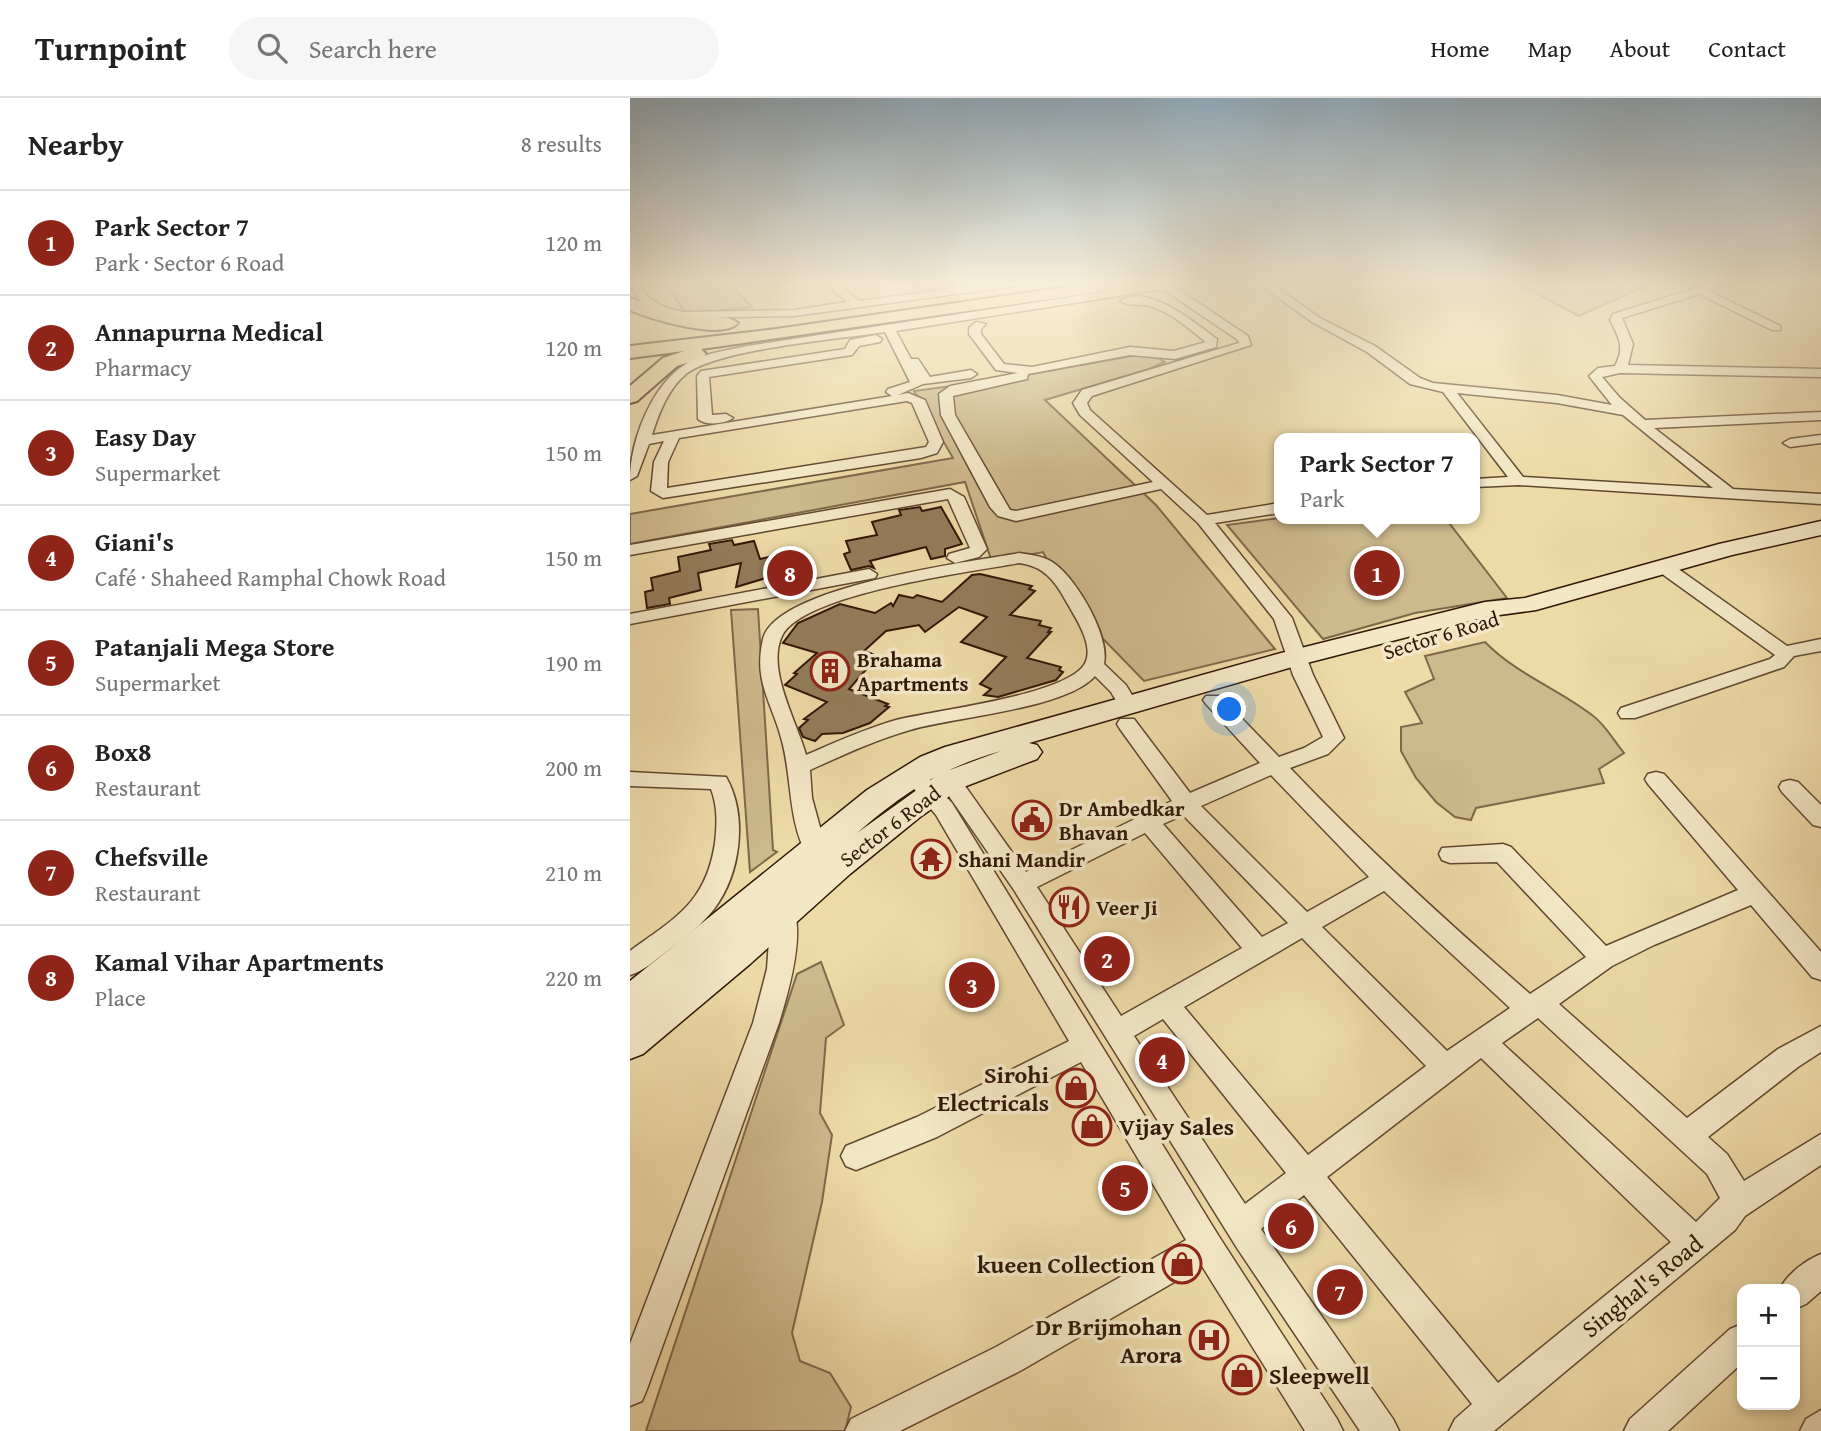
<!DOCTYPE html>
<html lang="en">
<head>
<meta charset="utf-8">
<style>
	body { margin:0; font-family:"Gentium Book Plus",serif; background:#f6f6f6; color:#222 }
	.controls { position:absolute; right:21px; bottom:21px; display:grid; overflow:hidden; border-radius:14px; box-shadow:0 4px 10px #0003 }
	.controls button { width:63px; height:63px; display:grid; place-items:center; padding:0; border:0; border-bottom:2px solid #e0e0e0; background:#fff; color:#222; font:35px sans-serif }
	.you { position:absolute; left:600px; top:612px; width:24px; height:24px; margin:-18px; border:5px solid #fff; border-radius:50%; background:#1a73e8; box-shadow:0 0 0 10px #1a73e833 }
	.badge { display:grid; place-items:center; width:46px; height:46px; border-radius:50%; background:#8f2418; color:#fff; font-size:23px; font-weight:700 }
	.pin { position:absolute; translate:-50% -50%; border:4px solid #fff; box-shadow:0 2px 7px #0006 }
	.popup { position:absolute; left:644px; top:335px; width:206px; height:91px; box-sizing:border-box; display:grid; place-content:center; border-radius:14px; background:#fff; filter:drop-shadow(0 2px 5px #0005); font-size:23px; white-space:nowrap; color:#767676 }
	.popup b { font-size:26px; color:#222 }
	.popup::after { content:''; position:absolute; left:50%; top:100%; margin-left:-14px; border:14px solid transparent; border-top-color:#fff }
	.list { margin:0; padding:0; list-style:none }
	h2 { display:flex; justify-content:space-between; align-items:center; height:91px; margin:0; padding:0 28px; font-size:30px }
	h2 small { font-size:23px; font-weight:400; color:#767676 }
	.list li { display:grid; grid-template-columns:46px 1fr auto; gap:21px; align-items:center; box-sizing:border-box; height:105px; padding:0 28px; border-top:2px solid #e0e0e0 }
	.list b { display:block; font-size:26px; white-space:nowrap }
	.list p { margin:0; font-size:23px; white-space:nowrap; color:#767676 }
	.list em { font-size:23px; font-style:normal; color:#767676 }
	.icon { flex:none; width:38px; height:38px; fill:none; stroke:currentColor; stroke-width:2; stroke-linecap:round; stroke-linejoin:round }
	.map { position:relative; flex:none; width:1191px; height:1333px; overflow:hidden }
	header { display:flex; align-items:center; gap:42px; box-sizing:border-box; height:98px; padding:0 35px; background:#fff; border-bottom:2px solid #e0e0e0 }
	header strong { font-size:33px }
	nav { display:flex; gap:38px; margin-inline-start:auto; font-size:24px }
	.search { width:490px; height:63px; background:#f6f6f6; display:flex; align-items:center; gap:18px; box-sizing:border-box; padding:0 24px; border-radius:38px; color:#767676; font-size:26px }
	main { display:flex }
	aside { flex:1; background:#fff }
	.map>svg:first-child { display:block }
	.green { fill:#cdb98c; stroke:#7f684a; stroke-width:2 }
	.building { fill:#937c5b; stroke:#311708; stroke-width:2 }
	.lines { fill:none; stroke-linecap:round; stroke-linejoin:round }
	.street-casing { stroke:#604830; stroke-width:3 }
	.secondary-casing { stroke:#311708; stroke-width:3 }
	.primary-casing { stroke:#311708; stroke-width:4 }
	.street { fill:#f3e7c6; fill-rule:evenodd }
	.secondary { fill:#f3e7c6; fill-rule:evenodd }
	.primary { fill:#eddaa7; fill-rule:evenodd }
	.labels { text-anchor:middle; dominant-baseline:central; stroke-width:7; stroke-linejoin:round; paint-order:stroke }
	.street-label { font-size:21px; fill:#311708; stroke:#f3e7c6 }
	.poi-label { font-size:21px; font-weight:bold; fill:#311708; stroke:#f3e7c6; text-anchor:start }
	.near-poi-label { font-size:24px; font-weight:bold; fill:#311708; stroke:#f3e7c6; text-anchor:end }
	.near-street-label { font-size:24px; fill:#311708; stroke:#f3e7c6 }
</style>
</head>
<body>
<header>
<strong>Turnpoint</strong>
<div class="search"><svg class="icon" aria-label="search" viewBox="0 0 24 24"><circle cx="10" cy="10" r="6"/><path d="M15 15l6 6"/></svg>Search here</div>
<nav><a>Home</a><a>Map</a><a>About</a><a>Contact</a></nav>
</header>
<main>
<aside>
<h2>Nearby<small>8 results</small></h2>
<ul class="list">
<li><span class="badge">1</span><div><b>Park Sector 7</b><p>Park · Sector 6 Road</p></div><em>120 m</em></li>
<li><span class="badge">2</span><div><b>Annapurna Medical</b><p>Pharmacy</p></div><em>120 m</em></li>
<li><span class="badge">3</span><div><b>Easy Day</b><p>Supermarket</p></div><em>150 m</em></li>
<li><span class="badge">4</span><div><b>Giani's</b><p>Café · Shaheed Ramphal Chowk Road</p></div><em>150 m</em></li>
<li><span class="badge">5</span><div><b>Patanjali Mega Store</b><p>Supermarket</p></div><em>190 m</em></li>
<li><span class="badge">6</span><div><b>Box8</b><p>Restaurant</p></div><em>200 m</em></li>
<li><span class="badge">7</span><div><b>Chefsville</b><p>Restaurant</p></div><em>210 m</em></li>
<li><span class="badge">8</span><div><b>Kamal Vihar Apartments</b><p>Place</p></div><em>220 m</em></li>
</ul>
</aside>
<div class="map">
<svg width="1191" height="1333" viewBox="0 0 1191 1333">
	<rect width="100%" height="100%" fill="#eddaa7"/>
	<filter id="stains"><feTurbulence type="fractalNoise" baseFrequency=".00286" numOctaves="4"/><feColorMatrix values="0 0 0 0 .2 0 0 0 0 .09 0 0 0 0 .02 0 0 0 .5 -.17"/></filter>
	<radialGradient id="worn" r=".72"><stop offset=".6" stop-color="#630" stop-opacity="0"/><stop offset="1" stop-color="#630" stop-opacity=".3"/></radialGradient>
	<!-- green -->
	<g class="green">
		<polygon points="35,184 98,184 122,209 56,216"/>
		<polygon points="884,184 1024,184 949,218"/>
		<polygon points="519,255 535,264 519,271 415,302 526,407 645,551 514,583 443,510 413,454 362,464 335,384 0,446 0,416 323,360 284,293 373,281"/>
		<polygon points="649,420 816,421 877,500 785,515 693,541 597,427"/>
		<polygon points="128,511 143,752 147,754 120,774 101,512"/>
		<path d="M855,544C886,576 927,590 962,617C975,626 984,643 994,655L969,671L974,685L846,710L841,722L825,719L806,704L786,680L771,653V629L792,625L775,594L804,581L795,558Z"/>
		<polygon points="191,864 214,927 196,940 190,1015 202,1037 192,1104 162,1235 170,1263 200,1275 221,1309 215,1333 16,1333 167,876"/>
	</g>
	<!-- building -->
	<g class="building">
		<polygon points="290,409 292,413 311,409 332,446 315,451 315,458 301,461 296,449 240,463 244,470 239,468 221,472 214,456 220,454 216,443 247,437 242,424 271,417 269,412"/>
		<polygon points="102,442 104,447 124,443 130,461 149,457 157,484 137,488 136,480 106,489 111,465 68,475 71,492 39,500 40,506 17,510 15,494 23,492 21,480 50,473 48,459 81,452 79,446"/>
		<polygon points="350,476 402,488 399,491 405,493 380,517 411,523 409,527 421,530 418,534 421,534 397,560 431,569 429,572 433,574 426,582 368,599 354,597 361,591 350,586 376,559 331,544 357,519 329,509 295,534 289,527 256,533 234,553 248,558 219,591 258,606 255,608 259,609 240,625 213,635 192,636 185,643 173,639 169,630 178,622 174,621 197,604 155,587 167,576 164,575 187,555 153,545 168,525 210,506 245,515 261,505 263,508 269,497 283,500 287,497 312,504 342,477"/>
	</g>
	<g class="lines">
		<defs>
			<g id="street">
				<polygon points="0,184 8,184 18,199 34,209 53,214 164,212 217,204 193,184 205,184 229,203 369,184 397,184 392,187 164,218 53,220 26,214 10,203"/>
				<path d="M525,184H585L580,187L546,190L618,238L621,247L462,298L457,305L460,312L577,417L649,405V415L585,425L662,520L683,577L714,640L698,656L660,670C736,750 817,824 900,896L956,859L867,764L820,765L812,762L809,756L812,750L873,746L881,749L976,848L1108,792L1018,686L1015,681L1018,676L1026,674L1034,676L1191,854V882L1182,879L1121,807L1024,847L982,868L929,906L1057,1020L1148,951L1191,928V954L1168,969L1078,1039L1097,1056L1114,1083L1191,1036V1067L1115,1118L1105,1132L864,1333H819L825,1321L842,1306L674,1097L631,1131L763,1321L769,1333H730L607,1150L384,792L312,688L291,666L294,661H308L328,678L396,774L542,703L490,631L487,626L490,621H504L560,695L630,665L576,606L573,602L576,598H590L649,659L674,650L693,639L663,577L644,521L568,425L531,391L386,423L368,418L360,409L311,317L309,296L320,288L388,275L366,272L339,236V230L346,224L356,226L351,231V236L374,266L402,269L500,249L544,253L576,244C559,231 543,216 523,209C513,205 499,209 490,203C518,184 566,226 587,241L586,249L545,261L500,257L398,276L397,281L323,298L325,317L380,412L386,413L523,384L450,317L443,305L452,292L609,245L608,242L533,191L266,233L281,261H288L300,279L341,272L347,276L341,280L293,286L268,297L278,295L295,302L313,344L307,355L291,360L33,400L21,393L24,364L34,343L19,346L7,378L0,382C0,343 22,284 59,264C76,255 98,252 117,248L526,186ZM255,234L280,284L258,291L256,294L262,298L22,337C29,315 38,291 56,276C88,251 210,241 255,234ZM277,303L282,305L299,344L296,349L37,390L38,364L49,340ZM641,677L739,779L677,814L571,708ZM553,717L658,825L632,839L533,726ZM515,735L612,850L491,918L407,789ZM754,793L880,910L817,953L692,829ZM672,840L796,968L678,1057L554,909ZM908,920L1077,1076L1090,1100L1066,1124L872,945ZM533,921L656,1075L615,1106L504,938ZM851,960L1041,1144L868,1285L697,1079Z"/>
				<path d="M627,184H639L690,220L745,248L790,280L803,285L927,297L982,307L959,278L968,270L985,268C995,250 989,239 980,222L983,216L1079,186V184H1089L1088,190L1079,193L1150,228V232H1142L1069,196L992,220L1003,246L998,267L1191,271V279L990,275L972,279L990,300L1015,322L1191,314V322L1024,330L1103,391L1191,396V406L889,387L845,389V381L878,379L813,294L780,286L737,254L682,224ZM827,295L927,305L993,317L1083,390L893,379Z"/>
				<path d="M246,237L252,241L250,244L229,248L222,257L79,279L82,317L96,316L103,320C95,326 76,328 68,321L67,278L71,273L215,251L220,242Z"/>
				<polygon points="1191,337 1191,345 1160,349 1153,345 1160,341"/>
				<polygon points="320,391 334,399 357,451 349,459 325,465 317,460 319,456 340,450 318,401 0,457 0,447"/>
				<path d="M389,455C401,457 415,458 425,466C447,482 480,538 474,566L496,587L508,607L505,611H491L481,594L465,578C436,611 324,619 280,632C245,642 213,657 180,672L182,700L196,751L193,757L185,759L177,757C158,723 162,680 152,643C142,604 123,584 133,541C146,488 340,464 389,455ZM389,465C414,468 425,483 436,503C445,519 466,549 454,567C433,598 305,612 266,622C235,631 206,644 176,657C167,624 136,571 152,538C173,495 341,474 389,465Z"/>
				<polygon points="1034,464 1040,465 1157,548 1191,541 1191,553 1164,558 1154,569 1005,620 991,620 988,615 991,610 1140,561 1145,557 1028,473 1026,469 1028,465"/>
				<polygon points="239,471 247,476 245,480 0,526 0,516"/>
				<path d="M0,674L96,679C118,717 111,776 84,811C71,828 53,841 36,854C24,863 14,873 0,877V853C45,820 76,805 85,745C87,727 88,709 81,691L0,688Z"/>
				<polygon points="291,679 299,681 322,705 588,1137 707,1321 713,1333 675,1333 572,1168 390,1273 270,1333 215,1333 221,1321 366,1249 556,1142 451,964 307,1039 226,1072 216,1068 211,1058 216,1048 287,1019 439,943 306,717 280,686 283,681"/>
				<polygon points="1160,682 1168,684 1191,707 1191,729 1183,727 1152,694 1149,689 1152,684"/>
				<path d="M153,805L162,807C176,835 158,896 149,925L17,1291L12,1303L0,1308V1246L123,925L137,871L141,814L144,807Z"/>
				<path d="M1191,1156V1193L1176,1206L1165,1211V1191H1150C1157,1176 1176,1162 1191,1156Z"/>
				<polygon points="1112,1226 1112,1265 1038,1333 994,1333 1000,1321 1100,1231"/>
				<polygon points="1191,1312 1191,1333 1170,1333 1176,1321"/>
			</g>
			<path id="secondary" d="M1191,423V437L1102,457L906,512L855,519L669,567L399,645L407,647L412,654L407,661L331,690L290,719L220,776L120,866L13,956L0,961V883L237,692L290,659L315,649L651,555L855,504L895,500L1089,446ZM371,653L309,676L227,735C275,694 309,671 371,653Z"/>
			<g id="primary">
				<polygon points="471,184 513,184 505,189 71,251 76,256 73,260 47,268 7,303 0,305 0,288 33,260 54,253 0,260 0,248 146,231"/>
				<path d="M0,200L42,215L99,220L108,225C92,243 20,221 0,212Z"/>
			</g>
		</defs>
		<!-- street casing -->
		<use href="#street" class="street-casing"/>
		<!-- secondary casing -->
		<use href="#secondary" class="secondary-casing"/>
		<!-- primary casing -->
		<use href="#primary" class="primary-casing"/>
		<!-- street -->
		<use href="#street" class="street"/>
		<!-- secondary -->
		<use href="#secondary" class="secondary"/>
		<!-- primary -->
		<use href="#primary" class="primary"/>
	</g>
	<!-- sky -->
	<linearGradient id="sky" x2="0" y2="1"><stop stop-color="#90a9b8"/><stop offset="0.5" stop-color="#f7eed7"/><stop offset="1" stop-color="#f7eed7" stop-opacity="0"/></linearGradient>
	<rect width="1191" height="371" fill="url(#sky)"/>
	<!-- icons -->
	<defs>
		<symbol id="building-ring" viewBox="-11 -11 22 22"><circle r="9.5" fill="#f3e7c6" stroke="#8f2418" stroke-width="1.5"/><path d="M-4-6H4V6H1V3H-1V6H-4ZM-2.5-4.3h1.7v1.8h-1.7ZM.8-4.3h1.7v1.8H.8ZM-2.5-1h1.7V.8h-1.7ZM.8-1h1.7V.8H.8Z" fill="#8f2418"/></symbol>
		<symbol id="civic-ring" viewBox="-11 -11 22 22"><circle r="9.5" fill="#f3e7c6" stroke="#8f2418" stroke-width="1.5"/><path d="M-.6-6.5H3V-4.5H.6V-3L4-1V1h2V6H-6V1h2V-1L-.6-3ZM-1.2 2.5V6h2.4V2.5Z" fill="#8f2418"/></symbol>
		<symbol id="temple-ring" viewBox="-11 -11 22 22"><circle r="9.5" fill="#f3e7c6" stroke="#8f2418" stroke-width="1.5"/><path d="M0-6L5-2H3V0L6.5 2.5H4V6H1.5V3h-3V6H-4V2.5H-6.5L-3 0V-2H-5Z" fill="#8f2418"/></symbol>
		<symbol id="restaurant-ring" viewBox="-11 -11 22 22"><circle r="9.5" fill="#f3e7c6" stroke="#8f2418" stroke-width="1.5"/><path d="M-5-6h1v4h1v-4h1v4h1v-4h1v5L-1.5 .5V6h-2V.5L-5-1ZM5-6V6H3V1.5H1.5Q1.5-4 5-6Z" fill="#8f2418"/></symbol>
		<symbol id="shop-ring" viewBox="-11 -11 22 22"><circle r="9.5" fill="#f3e7c6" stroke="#8f2418" stroke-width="1.5"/><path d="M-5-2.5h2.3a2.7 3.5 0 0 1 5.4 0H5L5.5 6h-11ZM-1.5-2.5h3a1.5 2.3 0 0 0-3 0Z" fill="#8f2418"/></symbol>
		<symbol id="hospital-ring" viewBox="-11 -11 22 22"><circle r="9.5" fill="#f3e7c6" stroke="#8f2418" stroke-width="1.5"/><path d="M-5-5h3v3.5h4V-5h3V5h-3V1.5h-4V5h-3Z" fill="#8f2418"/></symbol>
	</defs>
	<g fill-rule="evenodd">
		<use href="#building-ring" x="178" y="551" width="44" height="44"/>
		<use href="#civic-ring" x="380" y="700" width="44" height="44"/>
		<use href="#temple-ring" x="279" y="739" width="44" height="44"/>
		<use href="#restaurant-ring" x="417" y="787" width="44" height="44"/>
		<use href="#shop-ring" x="424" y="968" width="44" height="44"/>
		<use href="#shop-ring" x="440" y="1006" width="44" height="44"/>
		<use href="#shop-ring" x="530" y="1144" width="44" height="44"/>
		<use href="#hospital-ring" x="557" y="1220" width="44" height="44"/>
		<use href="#shop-ring" x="590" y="1255" width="44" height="44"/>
	</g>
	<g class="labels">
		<!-- street labels -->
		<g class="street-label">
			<text transform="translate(811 537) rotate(-17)">Sector 6 Road</text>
			<text transform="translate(260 728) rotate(-37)">Sector 6 Road</text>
		</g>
		<!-- poi labels -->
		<g class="poi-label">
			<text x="227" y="561">Brahama<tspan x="227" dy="24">Apartments</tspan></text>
			<text x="429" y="710">Dr Ambedkar<tspan x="429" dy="24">Bhavan</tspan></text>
			<text x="328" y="761">Shani Mandir</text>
			<text x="466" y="809">Veer Ji</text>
		</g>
		<!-- near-poi labels -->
		<g class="near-poi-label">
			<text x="419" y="976">Sirohi<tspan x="419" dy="28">Electricals</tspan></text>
			<text x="489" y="1028" text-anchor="start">Vijay Sales</text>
			<text x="525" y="1166">kueen Collection</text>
			<text x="552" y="1228">Dr Brijmohan<tspan x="552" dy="28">Arora</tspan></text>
			<text x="639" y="1277" text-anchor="start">Sleepwell</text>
		</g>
		<!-- near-street labels -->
		<g class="near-street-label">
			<text transform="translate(1012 1188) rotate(-39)">Singhal's Road</text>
		</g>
	</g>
	<rect width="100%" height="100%" filter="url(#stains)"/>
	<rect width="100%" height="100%" fill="url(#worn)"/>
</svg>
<div class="controls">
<button>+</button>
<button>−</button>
</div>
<div class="you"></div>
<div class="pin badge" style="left:747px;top:475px">1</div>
<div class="popup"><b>Park Sector 7</b>Park</div>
<div class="pin badge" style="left:477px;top:861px">2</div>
<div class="pin badge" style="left:342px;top:887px">3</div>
<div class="pin badge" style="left:532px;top:962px">4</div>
<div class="pin badge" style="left:495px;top:1090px">5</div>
<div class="pin badge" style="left:661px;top:1128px">6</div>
<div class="pin badge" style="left:710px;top:1194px">7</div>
<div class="pin badge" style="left:160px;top:475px">8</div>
</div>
</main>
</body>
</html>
